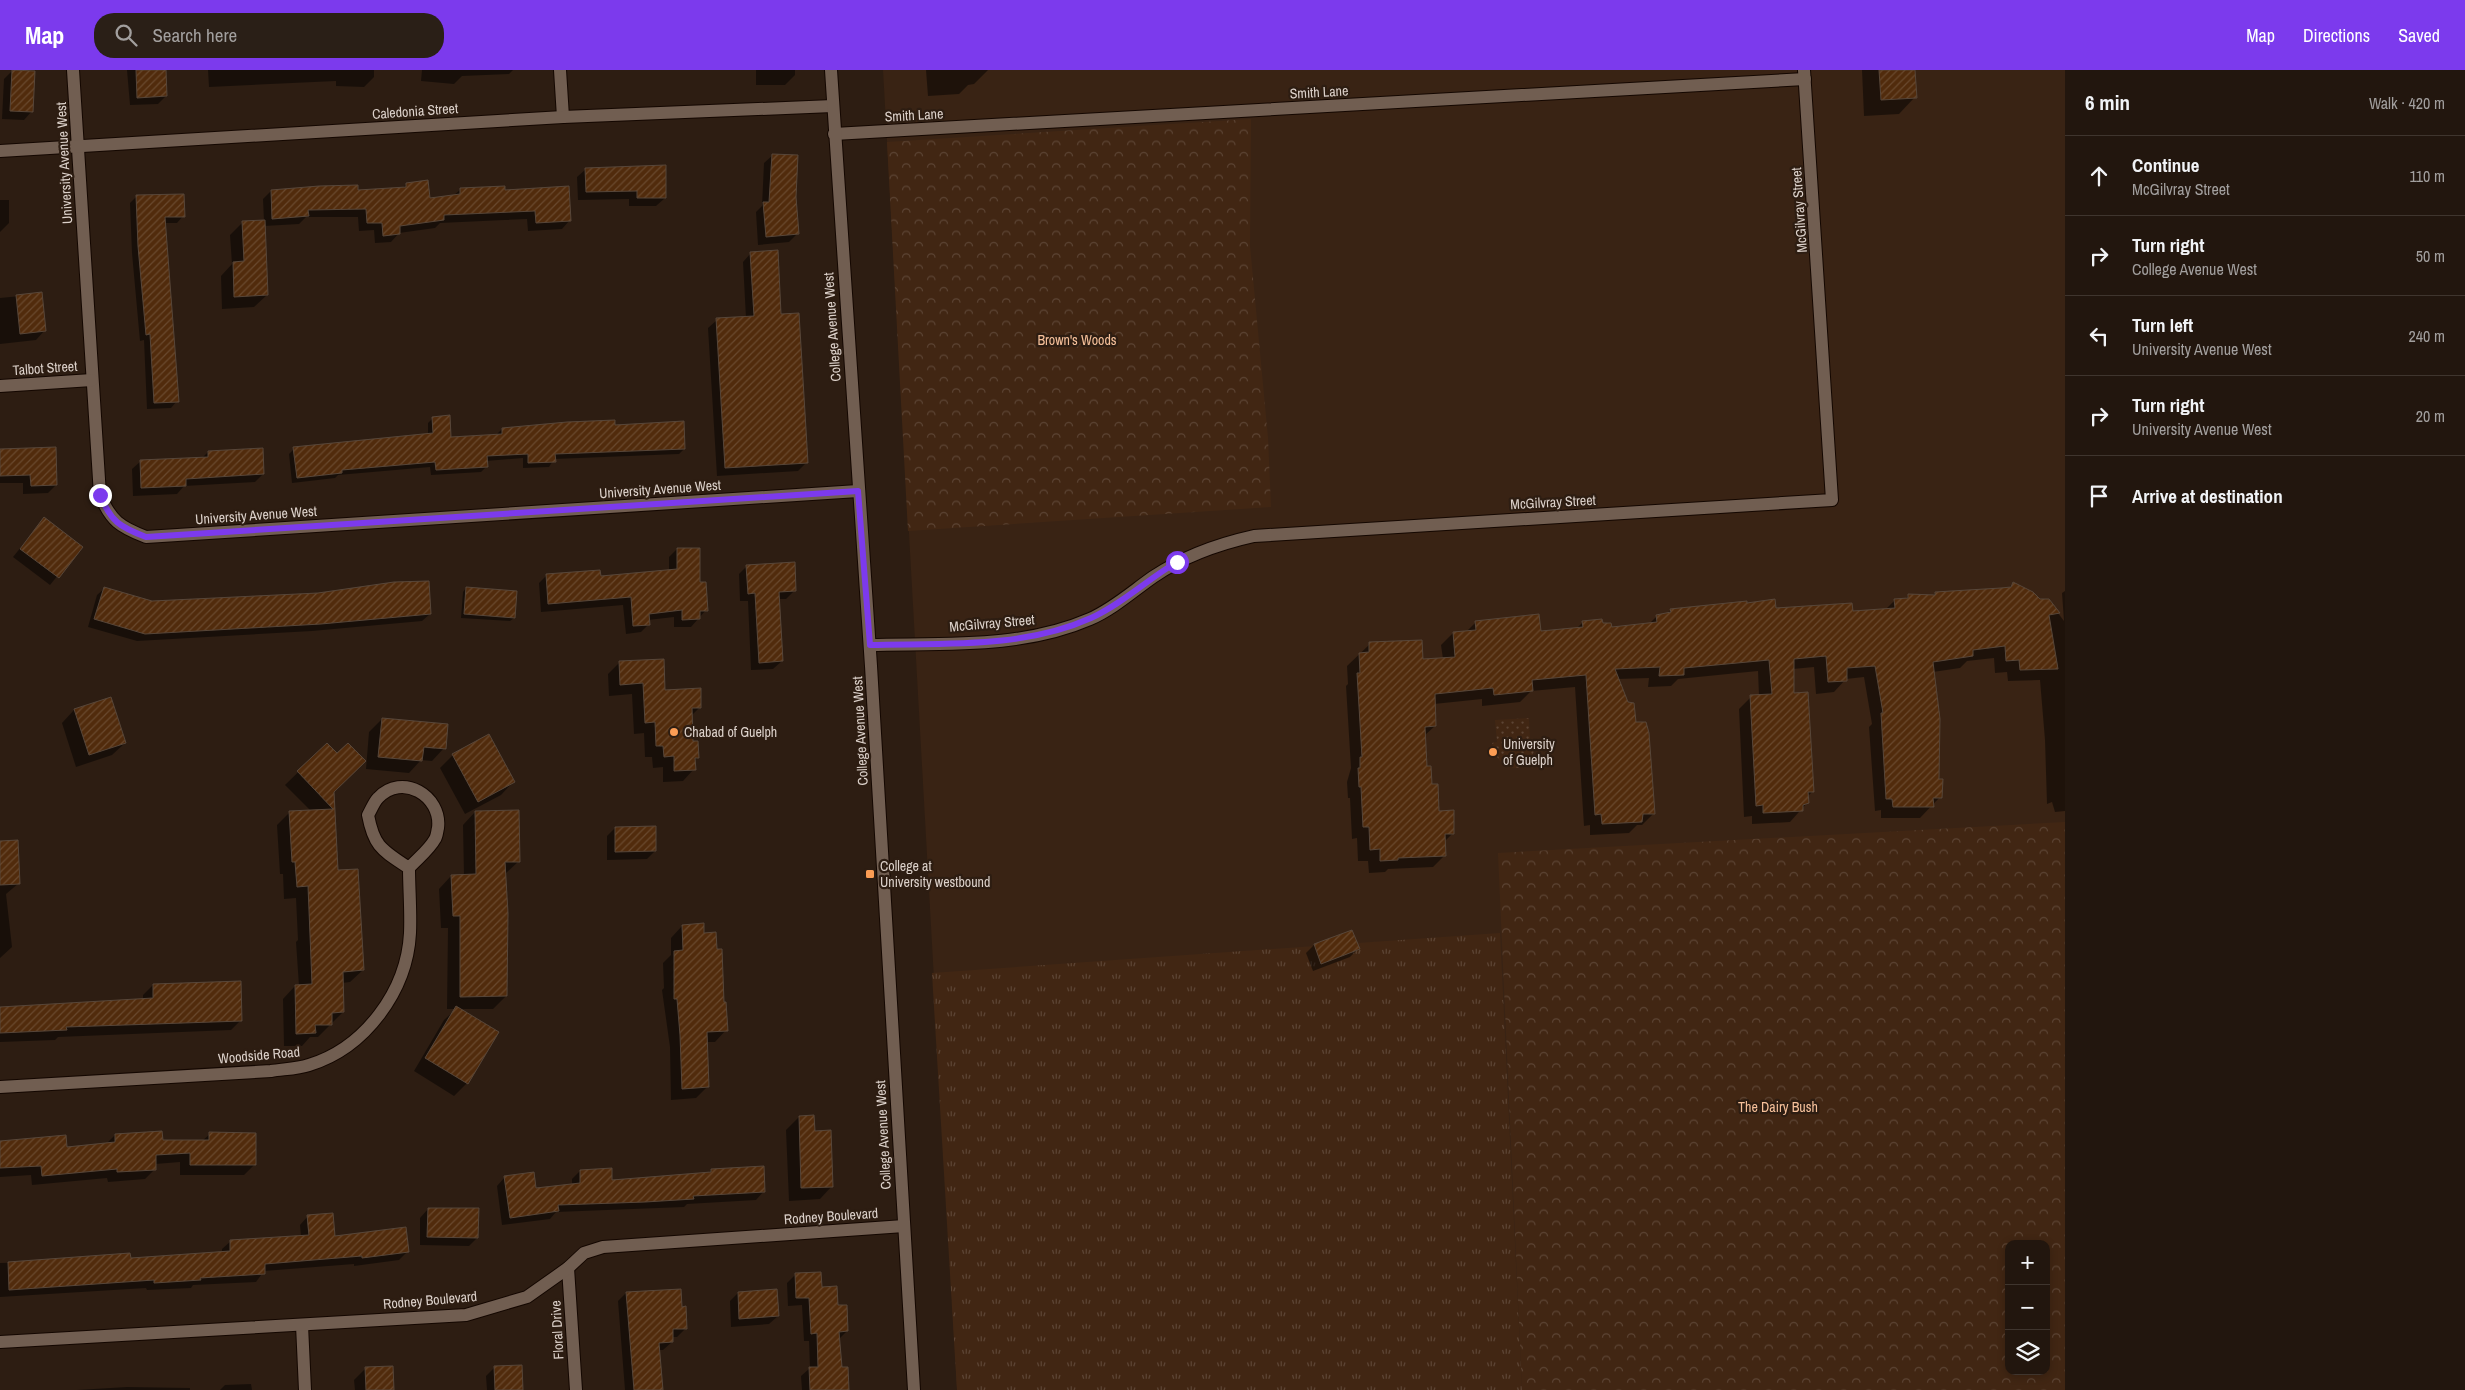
<!DOCTYPE html>
<html lang="en">
<head>
<meta charset="utf-8">
<style>
	body { margin:0; font-family:"Archivo Narrow",sans-serif; background:#2a1f17; color:#f1f3f6 }
	.controls { position:absolute; right:15px; bottom:15px; display:grid; overflow:hidden; border-radius:10px; box-shadow:0 2px 8px #0003 }
	.controls button { width:45px; height:45px; display:grid; place-items:center; padding:0; border:0; border-bottom:1px solid #3f352e; background:#22160e; color:#f1f3f6; font:25px sans-serif }
	.stop { position:absolute; width:15px; height:15px; margin:-11px; border:4px solid #7c3aed; border-radius:50%; background:#fff }
	.stop.end { background:#7c3aed; border-color:#fff; box-shadow:0 1px 5px #0008 }
	.list { margin:0; padding:0; list-style:none }
	h2 { display:flex; justify-content:space-between; align-items:center; height:65px; margin:0; padding:0 20px; font-size:21px }
	h2 small { font-size:16px; font-weight:400; color:#a29f9e }
	.list li { display:grid; grid-template-columns:32px 1fr auto; gap:15px; align-items:center; box-sizing:border-box; height:80px; padding:0 20px; border-top:1px solid #3f352e }
	.list b { display:block; font-size:19px; white-space:nowrap }
	.list p { margin:0; font-size:16px; white-space:nowrap; color:#a29f9e }
	.list em { font-size:16px; font-style:normal; color:#a29f9e }
	.icon { flex:none; width:28px; height:28px; fill:none; stroke:currentColor; stroke-width:2; stroke-linecap:round; stroke-linejoin:round }
	.map { position:relative; flex:none; width:2065px; height:1320px; overflow:hidden }
	header { display:flex; align-items:center; gap:30px; box-sizing:border-box; height:70px; padding:0 25px; background:#7c3aed; color:#fff }
	header strong { font-size:24px }
	nav { display:flex; gap:28px; margin-inline-start:auto; font-size:18px }
	.search { width:350px; height:45px; background:#2a1f17; display:flex; align-items:center; gap:12px; box-sizing:border-box; padding:0 18px; border-radius:20px; color:#a29f9e; font-size:19px }
	main { display:flex }
	aside { flex:1; background:#22160e }
	.map>svg:first-child { display:block }
	.built { fill:#392314; fill-rule:evenodd }
	.grass { fill:url(#grass-tufts) }
	.forest { fill:url(#forest-crowns); fill-rule:evenodd }
	.park { fill:url(#park-dots) }
	.shadow { fill:#0007; fill-rule:evenodd }
	.building { fill:url(#building-hatch); stroke:#574639 }
	.lines { fill:none; stroke-linecap:round; stroke-linejoin:round }
	.street-casing { stroke:#140701; stroke-width:14 }
	.secondary-casing { stroke:#140701; stroke-width:14 }
	.street { stroke:#715e51; stroke-width:12 }
	.secondary { stroke:#715e51; stroke-width:12 }
	.route { stroke:#7c3aed; stroke-width:6 }
	.poi-dot { fill:#fc9d54; stroke:#2d1d12; stroke-width:2 }
	.labels { text-anchor:middle; dominant-baseline:central; stroke-width:4.5; stroke-linejoin:round; paint-order:stroke }
	.street-label { font-size:14px; fill:#dcd1ca; stroke:#2d1d12 }
	.park-label { font-size:14px; fill:#f6c09a; stroke:#2d1d12 }
	.poi-label { font-size:14px; fill:#dcd1ca; stroke:#2d1d12; text-anchor:start }
</style>
</head>
<body>
<header>
<strong>Map</strong>
<div class="search"><svg class="icon" aria-label="search" viewBox="0 0 24 24"><circle cx="10" cy="10" r="6"/><path d="M15 15l6 6"/></svg>Search here</div>
<nav><a>Map</a><a>Directions</a><a>Saved</a></nav>
</header>
<main>
<div class="map">
<svg width="2065" height="1320" viewBox="0 0 2065 1320">
	<defs>
		<pattern id="grass-tufts" width="24" height="20" patternUnits="userSpaceOnUse" patternTransform="scale(1.25)"><rect width="24" height="20" fill="#412613"/><path d="M3 7l-1-3M5 7V3M7 7l1-3M15 17l-1-3M17 17v-4M19 17l1-3" fill="none" stroke="#5c4434"/></pattern>
		<pattern id="forest-crowns" width="20" height="18" patternUnits="userSpaceOnUse" patternTransform="scale(1.25)"><rect width="20" height="18" fill="#412613"/><path d="M2 6a3 3 0 1 1 6 0M12 15a3 3 0 1 1 6 0" fill="none" stroke="#5c4434"/></pattern>
		<pattern id="park-dots" width="8" height="8" patternUnits="userSpaceOnUse" patternTransform="scale(1.25)"><rect width="8" height="8" fill="#412613"/><path d="M2 2h.1M6 6h.1" fill="none" stroke="#5c4434" stroke-width="1.8" stroke-linecap="round"/></pattern>
		<pattern id="building-hatch" width="6" height="6" patternUnits="userSpaceOnUse" patternTransform="scale(1.25)"><rect width="6" height="6" fill="#512b0c"/><path d="M-1 1l2-2M0 6l6-6M5 7l2-2" fill="none" stroke="#69492e"/></pattern>
	</defs>
	<rect width="100%" height="100%" fill="#2d1d12"/>
	<!-- built -->
	<path class="built" d="M883,0H2065V1320H957ZM2009,1174H2046V1301H2009Z"/>
	<!-- grass -->
	<polygon class="grass" points="1500,863 1522,1320 957,1320 932,903"/>
	<!-- forest -->
	<g class="forest">
		<polygon points="1251,49 1250,176 1268,368 1271,437 908,461 887,72"/>
		<path d="M2065,752V1320H1522L1498,783ZM2009,1174H2046V1301H2009Z"/>
	</g>
	<!-- park -->
	<path class="park" d="M1529,648L1530,669H1536C1535,705 1499,709 1492,673L1497,672L1495,650Z"/>
	<!-- shadow -->
	<g class="shadow">
		<polygon points="127,0 165,0 166,26 158,34 130,35"/>
		<polygon points="208,0 374,0 374,7 364,17 336,16 336,11 209,17"/>
		<polygon points="422,0 513,0 509,4 462,6 454,14 421,11"/>
		<polygon points="756,0 795,0 795,5 785,15 756,15"/>
		<polygon points="926,0 988,0 974,14 968,15 959,24 928,26"/>
		<polygon points="1862,0 1914,0 1915,27 1899,44 1864,46"/>
		<polygon points="12,1 32,41 24,50 2,49 4,9"/>
		<polygon points="773,85 795,127 797,164 789,172 758,175 756,142 762,136 764,93"/>
		<polygon points="586,99 665,128 656,136 629,136 629,129 578,130 577,107"/>
		<polygon points="407,114 429,130 453,126 461,119 504,121 570,150 562,159 528,161 527,149 440,153 435,158 399,163 391,172 375,173 374,160 359,161 358,147 306,147 299,154 264,156 267,225 254,237 222,239 221,206 232,194 230,165 243,152 264,151 263,129 271,121 357,121 402,118"/>
		<polygon points="137,126 183,146 177,153 164,153 177,331 171,338 147,339 144,270 140,271 132,183 130,133"/>
		<polygon points="0,130 9,130 9,153 0,162"/>
		<polygon points="751,183 780,245 806,393 798,401 717,406 708,258 717,250 746,248 743,192"/>
		<polygon points="41,224 45,260 36,270 0,274 0,228"/>
		<polygon points="433,348 450,368 497,364 502,359 614,356 684,379 679,384 554,389 549,397 523,398 523,388 486,391 487,396 481,402 431,405 430,397 338,405 335,408 292,413 289,384 294,379 428,364 428,353"/>
		<polygon points="0,380 56,415 48,423 23,424 23,413 0,413"/>
		<polygon points="208,382 263,404 255,412 184,416 177,424 133,426 132,399 141,391 202,388"/>
		<polygon points="44,449 81,477 50,515 13,487"/>
		<polygon points="677,479 699,514 706,540 691,557 674,557 674,547 648,550 649,554 641,562 626,564 623,535 541,542 539,513 546,506 600,507 669,501 669,487"/>
		<polygon points="747,496 795,520 786,529 778,529 782,591 773,599 751,600 748,531 740,531 739,504"/>
		<polygon points="2013,513 2039,531 2048,530 2064,551 2062,523 2065,521 2065,741 2055,742 2052,732 2047,734 2045,670 2040,610 2008,611 2007,602 1995,603 1994,588 1967,591 1960,598 1933,602 1940,727 1920,748 1881,748 1881,740 1875,741 1869,657 1872,654 1864,607 1846,609 1834,622 1816,624 1814,597 1793,599 1793,624 1813,721 1807,727 1807,733 1790,752 1752,754 1752,746 1744,747 1739,639 1751,627 1759,626 1758,601 1678,609 1671,616 1648,617 1649,608 1618,609 1635,653 1654,743 1642,755 1637,755 1629,763 1590,765 1590,755 1584,756 1575,617 1531,621 1520,632 1482,636 1482,629 1434,634 1435,656 1424,666 1426,697 1438,742 1453,763 1444,772 1445,785 1433,797 1388,799 1385,802 1369,803 1368,791 1358,791 1357,768 1352,769 1350,728 1348,728 1347,712 1351,698 1346,616 1348,614 1347,596 1370,574 1422,590 1443,589 1441,575 1453,563 1466,562 1476,552 1540,563 1576,559 1583,552 1611,558 1649,554 1657,546 1666,544 1671,540 1746,534 1774,539 1852,542 1885,540 1895,530 1904,530 1909,525 1932,526 1935,523 2008,519"/>
		<polygon points="105,518 151,532 430,544 422,551 312,561 137,571 88,557 97,525"/>
		<polygon points="466,518 514,548 510,551 461,548 463,522"/>
		<polygon points="620,592 664,621 700,637 691,646 692,672 697,688 694,691 694,699 683,711 663,712 663,697 653,698 652,687 645,687 644,663 634,664 632,624 609,626 608,604"/>
		<polygon points="110,628 125,673 112,685 76,697 62,653 74,640"/>
		<path d="M382,649L444,678L432,691L421,690L409,703L366,699L369,662ZM418,675L435,676V679L417,677Z"/>
		<polygon points="327,674 333,722 337,801 363,900 350,912 342,913 343,942 318,967 310,967 302,976 284,976 283,929 295,916 299,916 296,872 298,870 296,828 284,829 283,804 280,804 277,755 290,742 311,741 285,715"/>
		<polygon points="453,685 513,712 501,725 465,744 440,698"/>
		<polygon points="475,742 519,791 505,804 506,926 493,939 458,939 467,1013 454,1026 414,1001 444,950 456,939 447,939 448,858 441,858 439,819 451,806 464,806 463,755"/>
		<polygon points="615,758 655,781 647,789 607,790 607,766"/>
		<polygon points="0,772 19,813 6,824 12,877 0,888"/>
		<polygon points="682,856 703,864 723,934 726,960 715,972 706,972 707,1017 696,1028 671,1030 670,977 662,920 664,918 663,893 671,885 671,868"/>
		<polygon points="1314,875 1358,879 1350,887 1313,901 1306,883"/>
		<polygon points="153,915 241,950 231,960 58,967 55,970 0,972 0,938 143,930 143,925"/>
		<polygon points="799,1047 814,1062 832,1116 820,1129 789,1131 786,1060"/>
		<polygon points="210,1064 254,1095 244,1105 180,1105 180,1092 155,1094 155,1099 145,1109 108,1112 107,1108 32,1115 31,1105 0,1107 0,1071 65,1067 66,1078 106,1074 115,1065 162,1071 202,1071"/>
		<polygon points="711,1100 764,1121 756,1130 687,1134 684,1137 556,1142 550,1149 502,1155 497,1116 505,1107 535,1119 572,1115 572,1109 580,1101 611,1111 708,1103"/>
		<polygon points="428,1139 477,1168 469,1176 420,1175 420,1148"/>
		<path d="M308,1146L334,1167L407,1182L399,1190L354,1196V1194L264,1201L256,1212L193,1215L191,1218L147,1220L146,1218L0,1227V1193L129,1190L222,1184V1179L231,1171L301,1166L300,1155ZM307,1152H309L311,1171H309Z"/>
		<polygon points="796,1204 821,1218 837,1236 847,1261 839,1269 840,1298 847,1320 802,1320 801,1306 810,1298 809,1271 804,1271 802,1235 788,1236 787,1213"/>
		<polygon points="626,1223 681,1238 686,1258 677,1267 671,1267 672,1272 663,1280 658,1280 661,1320 625,1320 618,1231"/>
		<polygon points="738,1223 778,1246 769,1254 731,1257 730,1231"/>
		<polygon points="494,1298 522,1320 487,1320 486,1306"/>
		<polygon points="365,1299 393,1320 355,1320 354,1310"/>
		<polygon points="251,1314 252,1320 220,1320 225,1315"/>
		<polygon points="127,1317 190,1318 190,1320 77,1320"/>
	</g>
	<!-- building -->
	<g class="building">
		<polygon points="12,0 35,1 33,42 10,41"/>
		<polygon points="136,0 166,0 167,26 137,28"/>
		<polygon points="1879,0 1915,0 1917,28 1881,30"/>
		<polygon points="772,84 798,85 796,127 799,164 766,167 763,132 769,132"/>
		<polygon points="666,95 666,128 637,128 637,121 586,122 585,98"/>
		<polygon points="428,110 430,128 460,124 460,118 505,116 505,120 569,116 571,151 536,153 535,141 444,145 444,150 400,156 400,164 383,166 382,153 367,153 366,139 308,140 309,146 272,149 271,120 319,116 358,115 358,120 406,117 406,113"/>
		<polygon points="184,124 185,147 165,147 179,332 154,333 150,264 146,265 138,176 136,125"/>
		<polygon points="265,150 268,225 234,227 233,192 244,191 242,151"/>
		<polygon points="778,180 781,244 799,243 808,393 725,398 716,248 754,246 750,182"/>
		<polygon points="42,222 46,261 20,264 16,225"/>
		<polygon points="450,345 451,367 502,364 502,358 567,352 615,350 615,355 684,351 685,379 555,384 556,392 528,393 528,384 487,386 488,397 436,400 435,392 342,400 342,403 297,408 293,377 433,363 432,347"/>
		<polygon points="56,377 57,415 31,416 30,405 0,406 0,379"/>
		<polygon points="263,378 264,404 186,409 186,416 141,418 140,390 208,387 208,381"/>
		<polygon points="44,447 83,477 59,508 20,479"/>
		<polygon points="677,478 700,478 700,512 706,512 708,541 700,541 700,549 682,550 682,540 649,544 650,555 633,556 631,527 548,534 546,504 600,500 601,506 677,499"/>
		<polygon points="795,492 796,521 779,522 783,591 759,593 755,523 748,524 746,495"/>
		<polygon points="429,511 431,544 321,554 145,564 94,549 104,517 152,531 318,523 394,512"/>
		<polygon points="2013,512 2033,522 2040,529 2049,529 2060,543 2049,545 2058,599 2020,600 2019,590 2006,591 2005,576 1973,580 1973,586 1933,592 1940,649 1939,709 1943,709 1942,728 1933,728 1934,737 1893,737 1892,729 1886,729 1881,643 1883,643 1875,596 1847,598 1847,611 1828,612 1826,586 1794,589 1794,623 1808,622 1814,722 1808,722 1809,733 1803,735 1803,741 1763,743 1763,735 1756,736 1750,625 1772,624 1769,590 1684,598 1684,605 1659,606 1660,597 1615,599 1628,632 1634,633 1636,652 1646,652 1649,663 1655,744 1643,744 1642,752 1602,754 1601,744 1595,745 1586,605 1532,610 1533,621 1494,625 1493,618 1435,624 1436,656 1425,657 1427,696 1431,696 1432,714 1438,714 1439,741 1454,740 1454,764 1445,764 1446,786 1398,788 1398,790 1380,791 1380,779 1370,780 1369,757 1363,757 1361,717 1359,717 1358,698 1360,698 1360,687 1362,687 1357,603 1360,603 1359,583 1369,582 1369,572 1422,570 1423,589 1455,587 1453,562 1476,560 1475,551 1539,544 1541,561 1583,557 1582,551 1602,549 1603,553 1611,553 1612,557 1657,552 1656,545 1671,542 1670,539 1747,531 1747,533 1775,529 1776,538 1852,533 1853,541 1895,538 1894,529 1908,528 1908,524 1935,525 1935,522 2001,518 2011,517"/>
		<polygon points="466,517 517,521 515,548 464,544"/>
		<polygon points="664,589 665,620 701,618 701,638 692,638 693,671 698,671 699,688 695,688 696,700 674,701 674,686 664,687 663,676 656,676 655,652 645,653 643,613 620,615 619,591"/>
		<polygon points="111,627 126,673 89,685 74,639"/>
		<polygon points="382,648 448,654 446,679 424,677 422,691 378,687"/>
		<polygon points="489,664 515,712 478,732 452,684"/>
		<polygon points="327,673 337,683 348,673 366,691 334,722 338,800 358,799 364,900 343,902 344,942 332,943 332,955 315,955 316,963 296,964 295,915 312,914 308,816 297,817 295,792 292,792 289,741 333,739 297,701"/>
		<polygon points="519,740 520,792 505,792 508,843 507,926 460,927 460,846 453,846 451,805 476,804 475,741"/>
		<polygon points="656,756 656,781 615,782 615,757"/>
		<polygon points="18,770 20,814 0,815 0,771"/>
		<polygon points="704,853 704,863 716,862 717,879 722,879 724,932 726,932 728,961 707,962 709,1017 682,1019 680,965 677,929 674,929 674,881 683,880 682,855"/>
		<polygon points="1352,860 1360,879 1321,894 1314,874"/>
		<polygon points="241,911 242,951 66,957 67,960 0,963 0,937 153,928 153,914"/>
		<polygon points="456,936 499,962 468,1014 425,988"/>
		<polygon points="814,1045 815,1061 831,1060 833,1117 801,1118 799,1046"/>
		<polygon points="162,1061 163,1070 209,1070 209,1062 256,1063 256,1095 190,1095 190,1083 156,1085 156,1100 117,1102 117,1099 42,1106 41,1096 0,1098 0,1071 66,1065 67,1077 115,1072 115,1064"/>
		<polygon points="764,1096 765,1122 693,1126 694,1129 645,1132 558,1135 559,1141 510,1148 504,1106 534,1102 536,1118 580,1113 580,1100 612,1098 612,1110 711,1102 711,1099"/>
		<polygon points="428,1138 479,1138 478,1168 427,1167"/>
		<polygon points="333,1143 335,1166 406,1157 409,1182 362,1188 362,1186 265,1194 265,1204 200,1208 201,1210 154,1213 154,1210 9,1220 8,1192 130,1183 131,1188 230,1181 230,1170 309,1165 307,1145"/>
		<polygon points="821,1202 822,1217 837,1216 838,1235 847,1235 848,1261 839,1262 842,1297 848,1297 849,1320 810,1320 809,1297 818,1297 817,1263 811,1264 809,1228 796,1228 795,1203"/>
		<polygon points="681,1219 682,1237 686,1236 687,1259 673,1259 673,1272 659,1273 663,1320 634,1320 626,1222"/>
		<polygon points="777,1219 779,1246 739,1249 738,1222"/>
		<polygon points="522,1295 523,1320 495,1320 494,1296"/>
		<polygon points="393,1296 394,1320 366,1320 365,1297"/>
	</g>
	<g class="lines">
		<defs>
			<g id="street">
				<path d="M73,0L100,425C111,451 120,457 146,467L858,421"/>
				<polyline points="560,0 563,47"/>
				<polyline points="834,64 1805,9"/>
				<polyline points="0,81 563,47 833,36"/>
				<polyline points="0,316 92,310"/>
				<path d="M870,575C943,573 1021,579 1090,549C1113,539 1133,521 1153,507C1184,486 1218,474 1254,466L1832,430L1804,0"/>
				<path d="M0,1017L271,1001C283,999 297,999 309,995C365,978 407,921 410,863C411,841 409,819 409,798C417,789 429,780 435,769C437,766 437,762 438,758C442,726 402,702 378,728C374,732 371,740 368,745C374,777 382,780 409,798"/>
				<polyline points="568,1198 576,1320"/>
				<polyline points="302,1255 305,1320"/>
				<polyline points="0,1272 466,1245 527,1227 568,1198 584,1183 603,1177 904,1156"/>
			</g>
			<polyline id="secondary" points="831,0 871,596 914,1320"/>
		</defs>
		<!-- street casing -->
		<use href="#street" class="street-casing"/>
		<!-- secondary casing -->
		<use href="#secondary" class="secondary-casing"/>
		<!-- street -->
		<use href="#street" class="street"/>
		<!-- secondary -->
		<use href="#secondary" class="secondary"/>
	</g>
	<g class="lines">
		<!-- route -->
		<path class="route" d="M100,425C111,452 120,457 146,467L858,421L870,575C943,573 1022,579 1091,548C1122,534 1148,509 1177,492"/>
	</g>
	<!-- markers -->
	<g class="poi-dot">
		<circle cx="674" cy="662" r="5"/>
		<circle cx="1493" cy="682" r="5"/>
		<rect x="865" y="799" width="10" height="10" rx="2.5"/>
	</g>
	<g class="labels">
		<!-- street labels -->
		<g class="street-label">
			<text transform="translate(1319 22) rotate(-3)">Smith Lane</text>
			<text transform="translate(415 41) rotate(-4)">Caledonia Street</text>
			<text transform="translate(914 45) rotate(-3)">Smith Lane</text>
			<text transform="translate(64 93) rotate(-93)">University Avenue West</text>
			<text transform="translate(1799 140) rotate(-94)">McGilvray Street</text>
			<text transform="translate(832 257) rotate(-94)">College Avenue West</text>
			<text transform="translate(45 298) rotate(-4)">Talbot Street</text>
			<text transform="translate(660 419) rotate(-4)">University Avenue West</text>
			<text transform="translate(1553 432) rotate(-3)">McGilvray Street</text>
			<text transform="translate(256 445) rotate(-4)">University Avenue West</text>
			<text transform="translate(992 553) rotate(-5)">McGilvray Street</text>
			<text transform="translate(860 661) rotate(-93)">College Avenue West</text>
			<text transform="translate(259 985) rotate(-5)">Woodside Road</text>
			<text transform="translate(883 1065) rotate(-93)">College Avenue West</text>
			<text transform="translate(831 1146) rotate(-4)">Rodney Boulevard</text>
			<text transform="translate(430 1230) rotate(-5)">Rodney Boulevard</text>
			<text transform="translate(557 1260) rotate(-93)">Floral Drive</text>
		</g>
		<!-- park labels -->
		<g class="park-label">
			<text x="1077" y="270">Brown's Woods</text>
			<text x="1778" y="1037">The Dairy Bush</text>
		</g>
		<!-- poi labels -->
		<g class="poi-label">
			<text x="684" y="662">Chabad of Guelph</text>
			<text x="1503" y="674">University<tspan x="1503" dy="16">of Guelph</tspan></text>
			<text x="880" y="796">College at<tspan x="880" dy="16">University westbound</tspan></text>
		</g>
	</g>
</svg>
<div class="controls">
<button>+</button>
<button>−</button>
<button><svg class="icon" aria-label="layers" viewBox="0 0 24 24"><path d="M12 4l9 5-9 5-9-5zM3 14l9 5 9-5"/></svg></button>
</div>
<div class="stop" style="left:1177px;top:492px"></div>
<div class="stop end" style="left:100px;top:425px"></div>
</div>
<aside>
<h2>6 min<small>Walk · 420 m</small></h2>
<ul class="list">
<li><svg class="icon" aria-label="ahead" viewBox="0 0 24 24"><path d="M12 20V5M6 11l6-6 6 6"/></svg><div><b>Continue</b><p>McGilvray Street</p></div><em>110 m</em></li>
<li><svg class="icon" aria-label="right" viewBox="0 0 24 24"><path d="M7 20v-9h11M14 6l5 5-5 5"/></svg><div><b>Turn right</b><p>College Avenue West</p></div><em>50 m</em></li>
<li><svg class="icon" aria-label="left" viewBox="0 0 24 24"><path d="M17 20v-9H6M10 6l-5 5 5 5"/></svg><div><b>Turn left</b><p>University Avenue West</p></div><em>240 m</em></li>
<li><svg class="icon" aria-label="right" viewBox="0 0 24 24"><path d="M7 20v-9h11M14 6l5 5-5 5"/></svg><div><b>Turn right</b><p>University Avenue West</p></div><em>20 m</em></li>
<li><svg class="icon" aria-label="arrive" viewBox="0 0 24 24"><path d="M6 21V4h12l-3 4 3 4H6"/></svg><div><b>Arrive at destination</b></div></li>
</ul>
</aside>
</main>
</body>
</html>
